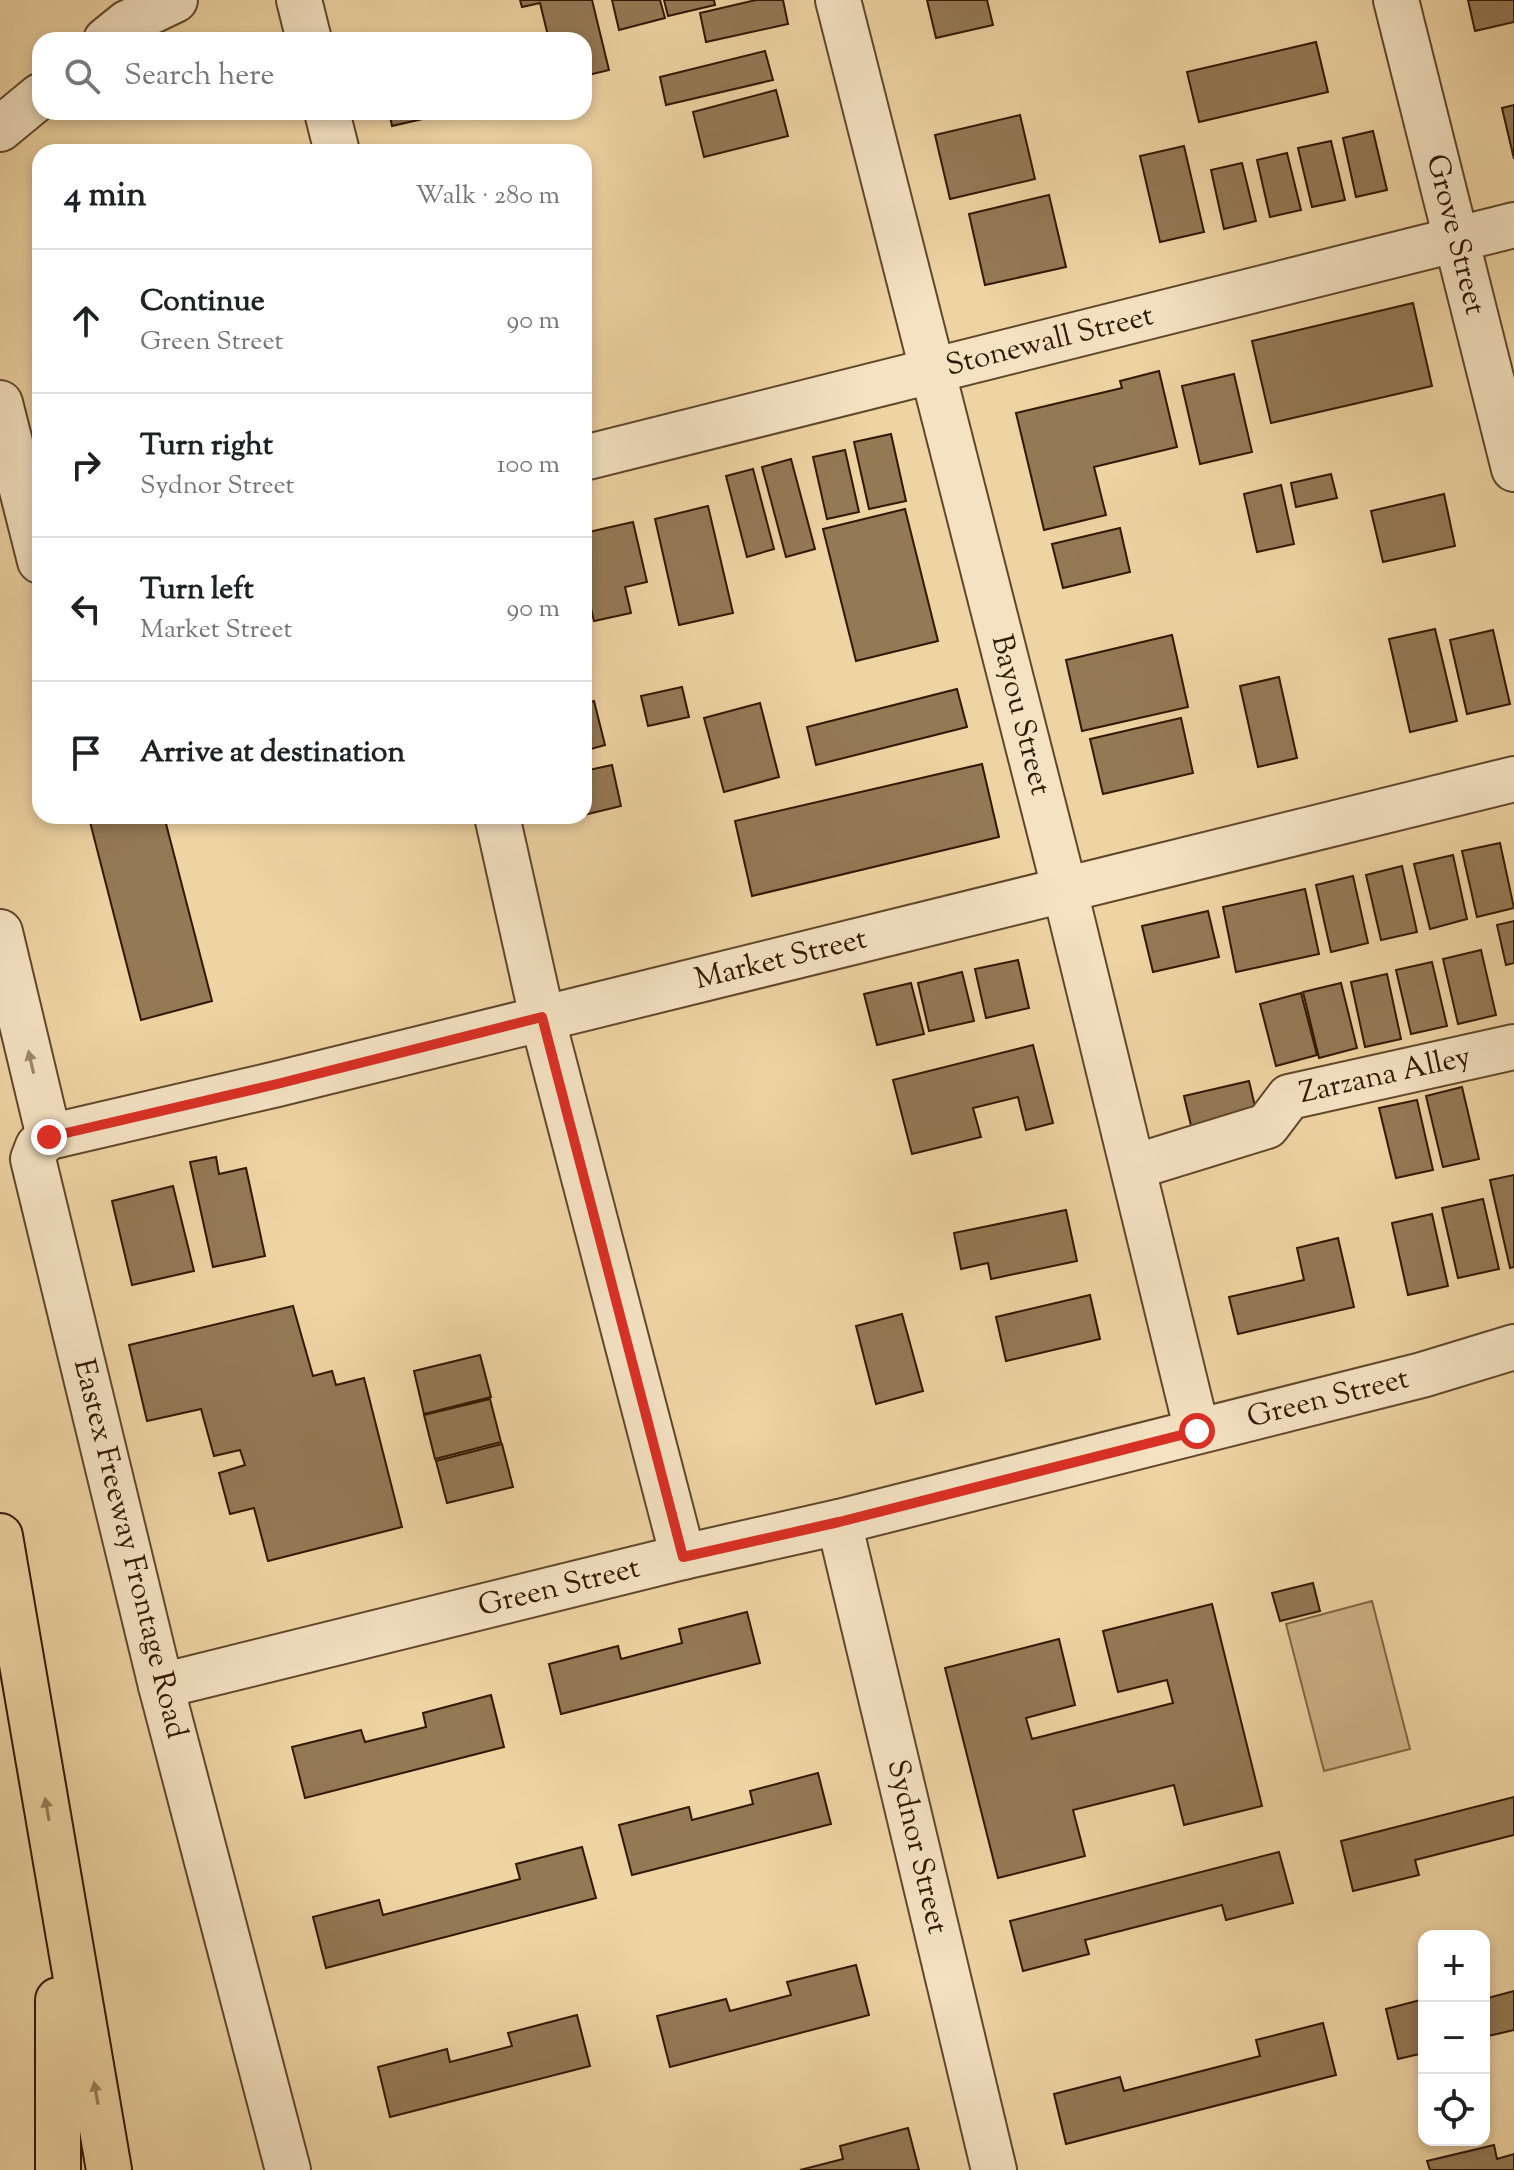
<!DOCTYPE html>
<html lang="en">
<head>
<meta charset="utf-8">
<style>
	body { margin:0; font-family:"Sorts Mill Goudy",serif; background:#f2f2f2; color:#202124 }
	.controls { position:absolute; right:24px; bottom:24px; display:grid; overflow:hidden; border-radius:16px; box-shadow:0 4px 12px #0003 }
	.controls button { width:72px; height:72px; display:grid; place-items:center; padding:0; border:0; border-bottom:2px solid #e0e0e0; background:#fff; color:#202124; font:40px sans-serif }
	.stop { position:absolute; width:24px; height:24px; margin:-18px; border:6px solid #d93025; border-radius:50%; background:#fff }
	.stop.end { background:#d93025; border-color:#fff; box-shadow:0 2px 8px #0008 }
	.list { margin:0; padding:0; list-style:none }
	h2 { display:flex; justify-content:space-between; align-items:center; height:104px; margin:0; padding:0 32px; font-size:34px }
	h2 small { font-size:26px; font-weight:400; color:#757577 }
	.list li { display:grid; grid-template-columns:52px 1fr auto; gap:24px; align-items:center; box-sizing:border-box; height:144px; padding:0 32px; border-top:2px solid #e0e0e0 }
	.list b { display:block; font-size:30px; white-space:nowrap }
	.list p { margin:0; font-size:26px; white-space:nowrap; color:#757577 }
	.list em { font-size:26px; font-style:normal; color:#757577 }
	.icon { flex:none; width:44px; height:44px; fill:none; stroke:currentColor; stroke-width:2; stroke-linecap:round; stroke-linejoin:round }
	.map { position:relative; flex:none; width:1514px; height:2170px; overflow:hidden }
	.search { position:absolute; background:#fff; box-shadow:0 4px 12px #0003; left:32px; top:32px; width:560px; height:88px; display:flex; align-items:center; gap:20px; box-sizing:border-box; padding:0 28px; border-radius:24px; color:#757577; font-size:30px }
	.panel { position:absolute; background:#fff; box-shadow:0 4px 12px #0003; left:32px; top:144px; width:560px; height:680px; border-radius:24px }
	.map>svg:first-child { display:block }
	.green { fill:#ceb387; stroke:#806644; stroke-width:2 }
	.building { fill:#947955; stroke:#321801; stroke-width:2 }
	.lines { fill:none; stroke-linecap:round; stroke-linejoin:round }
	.minor-casing { stroke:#61472a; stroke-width:48 }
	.highway-casing { stroke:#321801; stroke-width:48 }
	.minor { stroke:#f4e2c3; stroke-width:44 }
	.highway { stroke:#eed3a3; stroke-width:44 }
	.oneway { fill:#9d876c }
	.oneway2 { fill:#997f5a }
	.route { stroke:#d93025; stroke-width:10 }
	.labels { text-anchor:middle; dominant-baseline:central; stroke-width:8; stroke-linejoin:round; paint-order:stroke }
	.street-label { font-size:30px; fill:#321801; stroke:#f4e2c3 }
</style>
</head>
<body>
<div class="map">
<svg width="1514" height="2170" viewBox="0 0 1514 2170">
	<rect width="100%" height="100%" fill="#eed3a3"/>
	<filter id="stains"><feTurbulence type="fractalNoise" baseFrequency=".0025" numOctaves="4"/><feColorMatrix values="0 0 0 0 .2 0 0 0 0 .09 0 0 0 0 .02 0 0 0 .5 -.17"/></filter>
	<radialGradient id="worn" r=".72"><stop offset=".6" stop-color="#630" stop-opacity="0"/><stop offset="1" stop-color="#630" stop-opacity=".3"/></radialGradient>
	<!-- green -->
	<polygon class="green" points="1372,1601 1410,1749 1324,1771 1286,1624"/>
	<!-- building -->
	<g class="building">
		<polygon points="520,0 592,0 609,70 584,76 584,40 549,40 540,3 522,7"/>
		<polygon points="612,0 660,0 665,18 619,30"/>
		<polygon points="664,0 714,0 715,5 668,16"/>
		<polygon points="756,0 783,0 788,24 706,42 700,13"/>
		<polygon points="927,0 987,0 993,25 936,38"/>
		<polygon points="1468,0 1514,0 1514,22 1475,31"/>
		<polygon points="1316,42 1328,92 1199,122 1187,72"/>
		<polygon points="765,51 773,80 666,105 660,77"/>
		<polygon points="776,90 788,136 704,157 693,112"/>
		<polygon points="1514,105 1514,159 1502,108"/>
		<polygon points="389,112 453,112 392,126"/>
		<polygon points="1020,115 1035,179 950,199 935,135"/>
		<polygon points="1373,131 1387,190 1356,197 1343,138"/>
		<polygon points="1331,141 1345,200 1312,207 1298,148"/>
		<polygon points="1184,146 1204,232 1160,242 1140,156"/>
		<polygon points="1287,153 1301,210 1270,217 1257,160"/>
		<polygon points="1242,163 1256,221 1224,229 1211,170"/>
		<polygon points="1049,195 1066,267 985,285 969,214"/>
		<polygon points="1413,303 1432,386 1271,423 1252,341"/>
		<polygon points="1159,371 1177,447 1094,467 1106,515 1044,530 1016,413 1122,388 1120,381"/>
		<polygon points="1234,374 1252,452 1200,464 1182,386"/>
		<polygon points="891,434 906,501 869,509 854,442"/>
		<polygon points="845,450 859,512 827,519 813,457"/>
		<polygon points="791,459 815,549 786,557 762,467"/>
		<polygon points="753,469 774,549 747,557 726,476"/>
		<polygon points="1331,474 1337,498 1296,507 1291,483"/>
		<polygon points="1281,485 1294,544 1257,552 1244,494"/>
		<polygon points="1444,494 1455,546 1383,562 1371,511"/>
		<polygon points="708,506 733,613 679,625 655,519"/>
		<polygon points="905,509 938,641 856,661 823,529"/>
		<polygon points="633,522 647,582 625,587 631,613 594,621 584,579 584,533"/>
		<polygon points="1120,528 1130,572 1063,588 1052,544"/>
		<polygon points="1435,629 1457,721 1410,732 1389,639"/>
		<polygon points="1493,630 1510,704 1467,714 1450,640"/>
		<polygon points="1172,635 1188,707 1082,731 1066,660"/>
		<polygon points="1279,677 1297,758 1258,767 1240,686"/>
		<polygon points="682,687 689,717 648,726 641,696"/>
		<polygon points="957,689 967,727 816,765 807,727"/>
		<polygon points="594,701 605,745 584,751 584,704"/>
		<polygon points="760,703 779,777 724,792 704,718"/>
		<polygon points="1181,718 1193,773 1103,794 1090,739"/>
		<polygon points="982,764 999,837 752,896 735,821"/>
		<polygon points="612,765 621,806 584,815 584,771"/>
		<polygon points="112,816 164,816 212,1001 141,1020 90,822"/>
		<polygon points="1500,843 1514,908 1477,917 1462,851"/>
		<polygon points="1453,855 1467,919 1430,929 1414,864"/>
		<polygon points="1402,866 1417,932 1381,940 1366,875"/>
		<polygon points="1353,876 1368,943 1331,952 1316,885"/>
		<polygon points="1305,889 1319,954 1236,972 1223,907"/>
		<polygon points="1208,911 1219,957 1153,972 1142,926"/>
		<polygon points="1514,921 1514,963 1506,965 1497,925"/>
		<polygon points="1481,950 1496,1015 1458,1024 1443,959"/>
		<polygon points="1018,960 1029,1008 986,1018 975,969"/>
		<polygon points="1432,962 1447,1026 1411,1034 1396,970"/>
		<polygon points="962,972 974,1021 929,1031 918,983"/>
		<polygon points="1387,974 1401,1039 1365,1047 1351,982"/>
		<polygon points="911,983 924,1034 877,1045 864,994"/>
		<polygon points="1341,983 1357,1048 1319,1058 1303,992"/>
		<polygon points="1301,993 1317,1055 1276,1066 1260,1004"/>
		<polygon points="1033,1045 1053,1123 1026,1130 1018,1097 973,1108 981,1137 912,1154 893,1080"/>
		<polygon points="1249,1081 1258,1119 1193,1134 1184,1096"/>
		<polygon points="1462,1087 1479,1159 1443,1167 1426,1096"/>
		<polygon points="1417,1100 1433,1170 1396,1178 1379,1108"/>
		<polygon points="216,1157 219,1174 246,1168 265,1256 213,1267 190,1162"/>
		<polygon points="1514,1175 1514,1267 1510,1268 1490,1180"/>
		<polygon points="173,1186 194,1271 132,1285 112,1201"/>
		<polygon points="1483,1199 1499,1269 1458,1278 1442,1208"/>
		<polygon points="1066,1210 1077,1261 991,1279 988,1263 961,1269 954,1233"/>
		<polygon points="1432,1214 1448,1286 1408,1295 1392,1223"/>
		<polygon points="1338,1238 1354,1307 1238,1334 1229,1297 1304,1280 1297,1248"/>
		<polygon points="1090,1295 1100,1339 1006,1361 996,1317"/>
		<polygon points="293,1306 313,1376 332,1371 336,1385 364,1378 402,1527 268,1561 254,1508 230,1514 219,1473 245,1465 240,1450 214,1456 201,1409 147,1421 129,1345"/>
		<polygon points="902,1314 923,1391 876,1404 856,1326"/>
		<polygon points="480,1355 491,1397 424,1414 414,1371"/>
		<polygon points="490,1399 501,1442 435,1459 424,1415"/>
		<polygon points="502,1444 513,1487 447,1503 436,1461"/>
		<polygon points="1313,1583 1320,1611 1280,1621 1272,1593"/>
		<polygon points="1212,1604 1262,1806 1184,1825 1174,1785 1073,1810 1085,1856 998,1878 945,1668 1059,1639 1075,1705 1026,1718 1032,1739 1173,1703 1167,1680 1118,1692 1103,1631"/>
		<polygon points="747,1612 760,1663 561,1714 549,1664 618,1646 621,1659 682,1643 679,1629"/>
		<polygon points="491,1695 504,1747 305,1798 292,1747 361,1730 365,1742 426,1727 423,1713"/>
		<polygon points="818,1773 831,1824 632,1875 619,1825 689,1807 692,1820 753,1804 750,1791"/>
		<polygon points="1514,1797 1514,1835 1415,1860 1419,1875 1353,1891 1341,1841"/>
		<polygon points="582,1847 596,1898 326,1968 313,1917 379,1900 383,1915 520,1879 516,1864"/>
		<polygon points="1279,1852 1293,1903 1226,1920 1222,1905 1085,1940 1089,1954 1023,1971 1010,1921"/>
		<polygon points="856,1965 869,2015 670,2067 657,2016 726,1999 730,2011 791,1995 787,1982"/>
		<polygon points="1514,1991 1514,2030 1484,2037 1484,1999"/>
		<polygon points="1424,1999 1424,2053 1398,2059 1386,2009"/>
		<polygon points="577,2015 590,2066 390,2117 378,2067 447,2049 450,2062 512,2046 508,2033"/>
		<polygon points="1323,2023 1336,2075 1066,2144 1054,2094 1120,2077 1124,2091 1260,2056 1256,2040"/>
		<polygon points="908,2128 919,2170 800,2170 843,2159 840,2146"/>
		<polygon points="1494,2145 1497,2159 1514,2154 1514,2170 1430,2170 1427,2161"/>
	</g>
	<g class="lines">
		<defs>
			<g id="minor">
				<polyline points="299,0 309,40"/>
				<path id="s1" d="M838,0L1065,891L1197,1431"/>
				<path id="s2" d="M1396,0L1514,469"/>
				<polyline points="106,40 127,23 175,0"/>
				<polyline points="327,112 337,152"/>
				<polyline points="0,129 40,96"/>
				<polyline points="0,403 40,561"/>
				<path id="s3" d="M584,458L1514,225"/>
				<polyline points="497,816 542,1017 683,1557"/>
				<polyline points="0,932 49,1137"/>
				<path id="s4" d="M1134,1167L1267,1126L1289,1097L1514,1047"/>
				<path id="s5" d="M839,1522L994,2170"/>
				<path id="s6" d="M161,1686L683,1557L839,1522L1422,1375L1514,1347"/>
				<path id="s7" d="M288,2170L161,1686L33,1159L38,1146L49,1137L277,1084L1514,779"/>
			</g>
			<g id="highway">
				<polyline points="0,1536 109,2170"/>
				<polyline points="58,2170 58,2000"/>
			</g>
		</defs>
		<!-- minor casing -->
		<use href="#minor" class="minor-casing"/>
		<!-- highway casing -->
		<use href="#highway" class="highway-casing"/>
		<!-- minor -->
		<use href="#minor" class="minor"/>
		<!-- highway -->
		<use href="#highway" class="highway"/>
	</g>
	<!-- one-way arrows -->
	<defs><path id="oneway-solid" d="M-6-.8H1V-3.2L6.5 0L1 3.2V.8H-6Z" transform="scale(2)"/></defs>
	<use class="oneway" href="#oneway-solid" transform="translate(31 1062) rotate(-103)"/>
	<g class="oneway2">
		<use href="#oneway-solid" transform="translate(47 1809) rotate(-100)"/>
		<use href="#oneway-solid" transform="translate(96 2093) rotate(-100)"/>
	</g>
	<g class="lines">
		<!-- route -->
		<polyline class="route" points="49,1137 277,1084 542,1017 683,1557 839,1522 1197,1431"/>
	</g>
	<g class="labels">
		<!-- street labels -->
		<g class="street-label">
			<text stroke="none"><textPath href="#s2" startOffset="242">Grove Street</textPath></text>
			<text stroke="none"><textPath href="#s3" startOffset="480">Stonewall Street</textPath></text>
			<text stroke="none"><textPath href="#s1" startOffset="738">Bayou Street</textPath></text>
			<text stroke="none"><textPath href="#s7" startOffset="1824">Market Street</textPath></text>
			<text stroke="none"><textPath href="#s4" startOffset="274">Zarzana Alley</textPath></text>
			<text stroke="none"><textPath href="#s6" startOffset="1202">Green Street</textPath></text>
			<text transform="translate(129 1549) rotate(76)">Eastex Freeway Frontage Road</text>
			<text stroke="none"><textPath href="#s6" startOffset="410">Green Street</textPath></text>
			<text stroke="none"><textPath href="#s5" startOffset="334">Sydnor Street</textPath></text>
		</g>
	</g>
	<rect width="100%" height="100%" filter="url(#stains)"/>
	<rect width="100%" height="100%" fill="url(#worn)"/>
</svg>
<div class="controls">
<button>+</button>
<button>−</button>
<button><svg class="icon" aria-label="locate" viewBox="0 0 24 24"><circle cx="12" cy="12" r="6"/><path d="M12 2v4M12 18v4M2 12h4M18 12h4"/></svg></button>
</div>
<div class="stop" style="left:1197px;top:1431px"></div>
<div class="stop end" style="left:49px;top:1137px"></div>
<div class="search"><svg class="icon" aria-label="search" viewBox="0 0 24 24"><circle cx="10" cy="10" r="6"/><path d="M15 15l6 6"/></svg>Search here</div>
<section class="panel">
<h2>4 min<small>Walk · 280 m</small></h2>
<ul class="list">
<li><svg class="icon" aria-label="ahead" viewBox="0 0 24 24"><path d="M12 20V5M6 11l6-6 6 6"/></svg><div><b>Continue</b><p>Green Street</p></div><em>90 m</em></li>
<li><svg class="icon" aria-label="right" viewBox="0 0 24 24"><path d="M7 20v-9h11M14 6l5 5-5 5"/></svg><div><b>Turn right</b><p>Sydnor Street</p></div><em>100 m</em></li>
<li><svg class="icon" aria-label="left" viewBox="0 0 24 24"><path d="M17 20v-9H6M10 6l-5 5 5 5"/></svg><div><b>Turn left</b><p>Market Street</p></div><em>90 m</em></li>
<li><svg class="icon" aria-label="arrive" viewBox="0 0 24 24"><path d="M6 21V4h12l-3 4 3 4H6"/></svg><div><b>Arrive at destination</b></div></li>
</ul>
</section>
</div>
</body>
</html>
